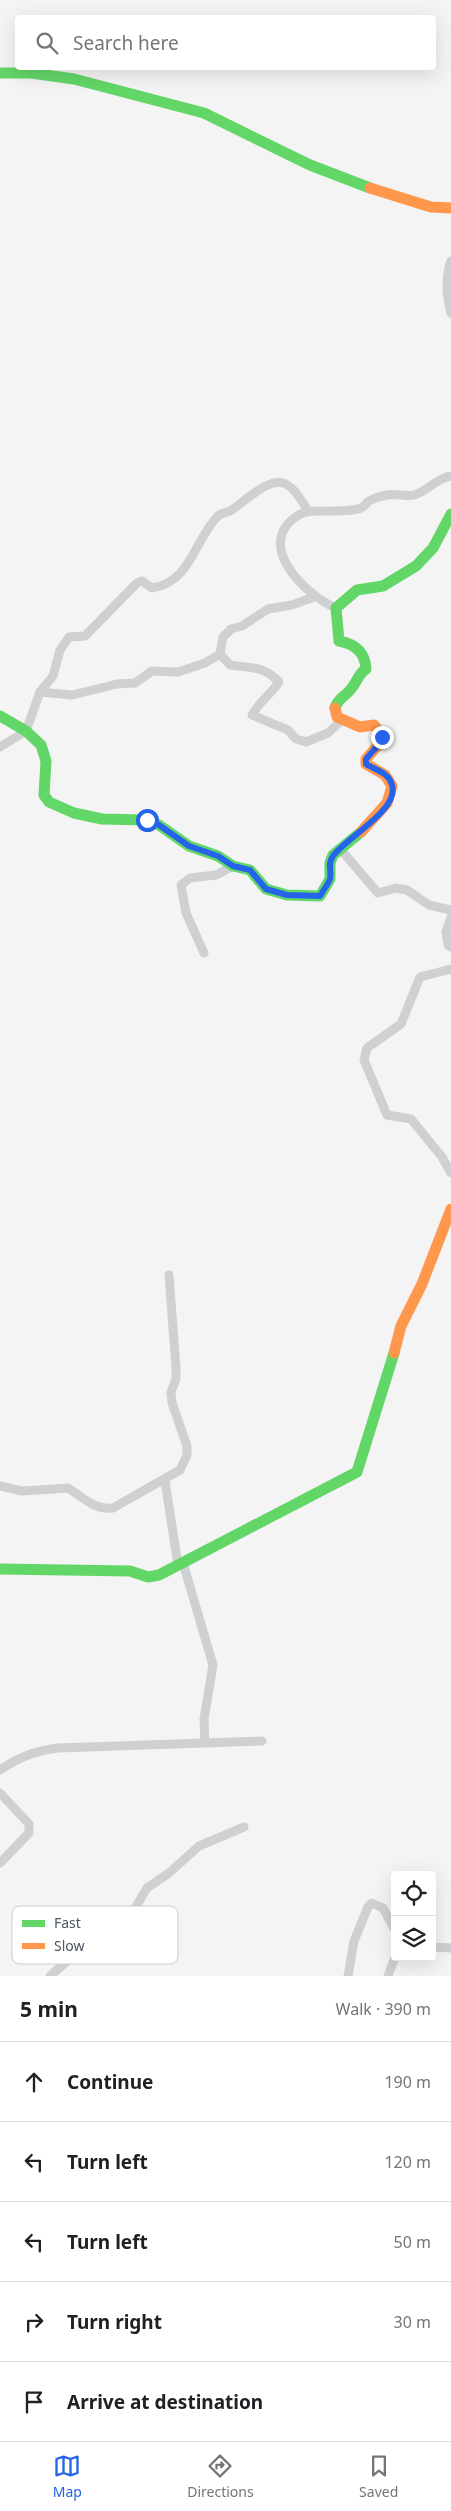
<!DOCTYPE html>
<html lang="en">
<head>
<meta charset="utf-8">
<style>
	body { margin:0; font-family:"Noto Sans",sans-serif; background:#f2f2f2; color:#202124 }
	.controls { position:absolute; right:15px; bottom:15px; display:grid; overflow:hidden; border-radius:5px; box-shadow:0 5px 20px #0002 }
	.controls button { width:45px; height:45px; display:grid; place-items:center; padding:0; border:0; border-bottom:1px solid #e0e0e0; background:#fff; color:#202124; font:25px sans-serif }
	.stop { position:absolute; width:15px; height:15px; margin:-11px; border:4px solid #2563eb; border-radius:50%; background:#fff }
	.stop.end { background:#2563eb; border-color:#fff; box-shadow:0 1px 5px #0008 }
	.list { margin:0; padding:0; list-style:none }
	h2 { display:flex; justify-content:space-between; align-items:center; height:65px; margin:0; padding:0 20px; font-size:21px }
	h2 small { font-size:16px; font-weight:400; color:#757577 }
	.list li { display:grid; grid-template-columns:32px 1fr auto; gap:15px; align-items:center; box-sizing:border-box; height:80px; padding:0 20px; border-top:1px solid #e0e0e0 }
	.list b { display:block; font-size:19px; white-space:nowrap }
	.list em { font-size:16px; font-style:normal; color:#757577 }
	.icon { flex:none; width:28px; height:28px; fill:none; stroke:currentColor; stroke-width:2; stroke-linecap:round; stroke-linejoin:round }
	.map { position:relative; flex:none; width:451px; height:1976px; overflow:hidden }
	.search { position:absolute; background:#fff; box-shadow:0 5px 20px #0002; left:15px; right:15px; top:15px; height:55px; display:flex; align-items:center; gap:12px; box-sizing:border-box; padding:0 18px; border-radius:5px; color:#757577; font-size:19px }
	.sheet { height:465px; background:#fff }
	nav { display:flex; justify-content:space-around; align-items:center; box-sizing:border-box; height:70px; border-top:1px solid #e0e0e0; background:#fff; font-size:14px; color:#757577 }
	nav a { display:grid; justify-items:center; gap:2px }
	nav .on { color:#2563eb }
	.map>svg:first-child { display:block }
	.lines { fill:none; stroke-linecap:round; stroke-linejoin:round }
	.street { stroke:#ced0d2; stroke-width:9 }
	.fast { stroke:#63d668; stroke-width:11 }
	.slow { stroke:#ff974d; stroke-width:11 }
	.route { stroke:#2563eb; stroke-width:6 }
	.key { fill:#fff; stroke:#c9ccd0; stroke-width:1 }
	.key-label { font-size:14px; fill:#4a5661 }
</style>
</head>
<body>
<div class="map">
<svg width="451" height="1976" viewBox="0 0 451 1976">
	<rect width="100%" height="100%" fill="#f4f4f4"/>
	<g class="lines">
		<!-- street -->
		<g class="street">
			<path d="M451,261C445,278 446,295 451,313"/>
			<path d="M314,597L292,605L268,609L242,626L231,629L223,637L220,654L230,665C250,668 265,666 279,682C271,694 259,702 252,715L288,730L296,739L306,742L328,733L342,720"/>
			<path d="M336,608C305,595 254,545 297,516C312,506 342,515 361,508C364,507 366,503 369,501C374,498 382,496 387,495C396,493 406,497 414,495C428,491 435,479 451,476"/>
			<polyline points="40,692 72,695 117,684 135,683 152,671 178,672 205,663 220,654"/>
			<path d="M0,747L26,731L40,692L53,676L60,650L69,637L85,636L137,583L142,581L152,588C191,582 194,541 217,517C220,513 226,513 230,511C243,503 268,478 283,483C294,486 302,502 308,511"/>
			<polyline points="341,850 378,893 396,888 407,890 429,905 451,910"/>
			<polyline points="451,917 446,932 448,945 451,947"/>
			<polyline points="204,953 186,913 181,885 190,878 216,875 233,866"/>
			<polyline points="451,969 420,977 401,1024 367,1048 364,1060 387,1115 411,1119 442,1157 451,1173"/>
			<polyline points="165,1481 178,1565"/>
			<path d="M0,1486L22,1491L68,1488C84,1498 94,1510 113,1508L180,1470L187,1455V1446L172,1403L171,1392L176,1379V1368L169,1275"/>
			<polyline points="183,1563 213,1665 204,1719 205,1742"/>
			<path d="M0,1770C19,1757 35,1751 58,1748L262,1741"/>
			<polyline points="0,1793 29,1824 29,1833 0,1863"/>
			<polyline points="432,1947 451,1948"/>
			<polyline points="50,1976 82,1948 99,1939 132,1913 147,1888 169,1873 199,1846 244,1827"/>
			<polyline points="348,1976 354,1941 368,1907 372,1903 383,1908 395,1930"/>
			<polyline points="388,1976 395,1957"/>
		</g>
		<!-- fast -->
		<g class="fast">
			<polyline points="0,73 31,73 74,79 204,113 310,165 370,188"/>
			<path d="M335,708C338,698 345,697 351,689C357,682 358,674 366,669C365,652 355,644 339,641L336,608L357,590L383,586L416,566L433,548L451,514"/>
			<polyline points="0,716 26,731 41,745 46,761 44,795 49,802 74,813 102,819 147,820 159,825 189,846 218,856 233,866 250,870 266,889 287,895 320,896 330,879 330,863 333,855 361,832"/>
			<polyline points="0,1569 130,1571 148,1577 159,1575 357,1472 394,1353"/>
		</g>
		<!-- slow -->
		<g class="slow">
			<polyline points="370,188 431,207 451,208"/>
			<polyline points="335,708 337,717 360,727 374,725 380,732 380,743 366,759 366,764 385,775 392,786 387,803 361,832"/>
			<polyline points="394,1353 401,1326 422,1284 451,1209"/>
		</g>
	</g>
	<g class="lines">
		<!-- route -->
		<path class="route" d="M147,820L159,825L189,846L218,856L233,866L250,870L266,889L287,895L320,896C323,891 328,884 330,879C332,871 327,864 333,856C344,839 400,810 392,785C389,772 375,770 366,764V759L380,743L382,737"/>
	</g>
	<!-- legend -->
	<rect x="12" y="1906" width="166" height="58" rx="8" class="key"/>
	<rect x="22" y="1920" width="23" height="7" fill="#63d668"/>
	<rect x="22" y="1943" width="23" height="6" fill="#ff974d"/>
	<g class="key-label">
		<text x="54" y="1928">Fast</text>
		<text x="54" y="1951">Slow</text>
	</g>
</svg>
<div class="controls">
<button><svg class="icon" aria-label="locate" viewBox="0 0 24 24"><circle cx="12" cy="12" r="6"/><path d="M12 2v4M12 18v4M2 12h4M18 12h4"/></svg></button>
<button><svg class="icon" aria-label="layers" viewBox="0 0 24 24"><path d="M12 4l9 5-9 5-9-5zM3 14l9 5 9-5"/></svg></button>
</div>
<div class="stop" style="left:147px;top:820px"></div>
<div class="stop end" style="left:382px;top:737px"></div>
<div class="search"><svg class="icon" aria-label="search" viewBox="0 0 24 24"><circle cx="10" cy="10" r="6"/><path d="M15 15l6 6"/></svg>Search here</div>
</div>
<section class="sheet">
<h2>5 min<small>Walk · 390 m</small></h2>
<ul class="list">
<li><svg class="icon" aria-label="ahead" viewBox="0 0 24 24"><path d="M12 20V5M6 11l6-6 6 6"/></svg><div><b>Continue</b></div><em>190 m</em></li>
<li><svg class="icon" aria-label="left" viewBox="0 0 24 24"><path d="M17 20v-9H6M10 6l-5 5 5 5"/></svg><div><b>Turn left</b></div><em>120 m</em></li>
<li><svg class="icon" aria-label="left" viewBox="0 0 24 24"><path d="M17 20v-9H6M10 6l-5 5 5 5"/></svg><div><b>Turn left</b></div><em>50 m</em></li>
<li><svg class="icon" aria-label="right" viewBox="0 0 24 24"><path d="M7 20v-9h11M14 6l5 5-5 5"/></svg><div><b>Turn right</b></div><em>30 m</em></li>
<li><svg class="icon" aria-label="arrive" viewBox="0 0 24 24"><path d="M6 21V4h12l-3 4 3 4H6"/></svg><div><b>Arrive at destination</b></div></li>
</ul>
</section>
<nav>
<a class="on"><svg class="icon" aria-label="map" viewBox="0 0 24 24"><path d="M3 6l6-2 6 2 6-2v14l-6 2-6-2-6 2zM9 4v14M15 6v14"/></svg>Map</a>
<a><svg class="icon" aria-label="directions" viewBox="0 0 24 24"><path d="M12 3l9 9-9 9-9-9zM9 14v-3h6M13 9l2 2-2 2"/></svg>Directions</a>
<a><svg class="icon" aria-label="saved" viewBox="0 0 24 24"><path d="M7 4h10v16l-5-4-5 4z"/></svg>Saved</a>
</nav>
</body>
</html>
